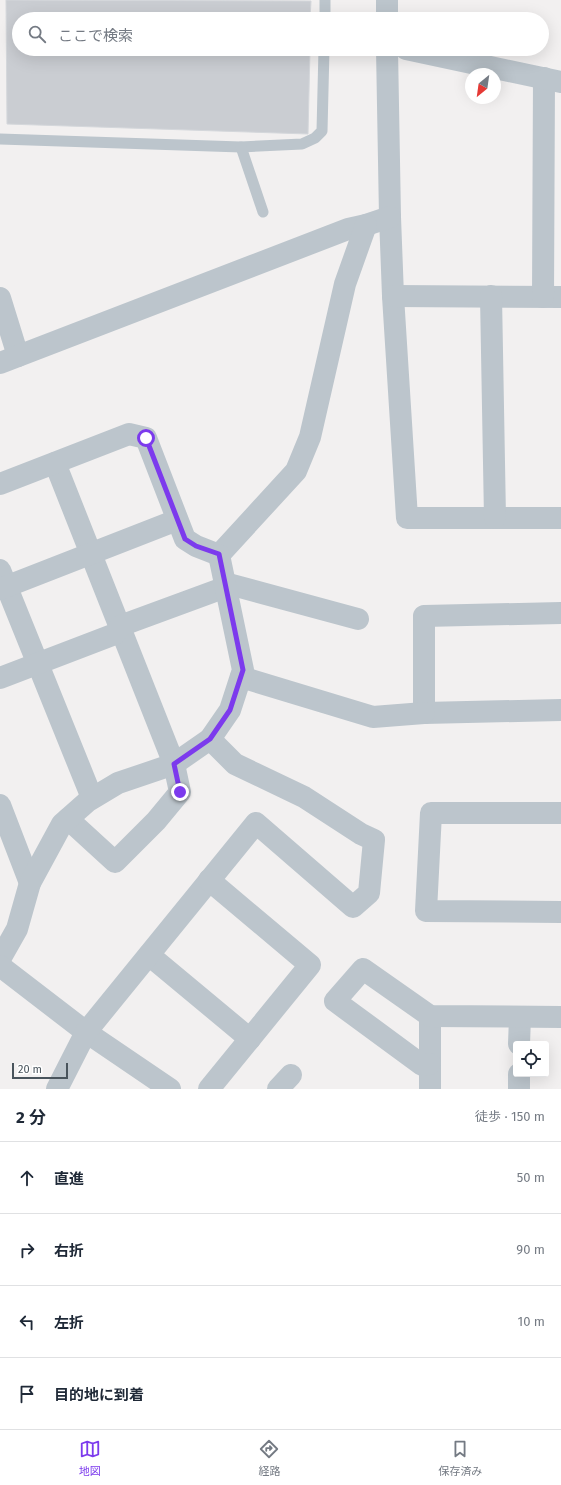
<!DOCTYPE html>
<html lang="ja">
<head>
<meta charset="utf-8">
<style>
	body { margin:0; font-family:"Fira Sans","Noto Sans JP",sans-serif; background:#f2f2f3; color:#1f2937 }
	.controls { position:absolute; right:12px; bottom:12px; display:grid; overflow:hidden; border-radius:4px; box-shadow:0 4px 16px #0002 }
	.controls button { width:36px; height:36px; display:grid; place-items:center; padding:0; border:0; border-bottom:1px solid #e0e1e3; background:#fff; color:#1f2937; font:20px sans-serif }
	.compass { position:absolute; left:465px; top:68px; width:36px; height:36px; border-radius:50%; background:#fff; box-shadow:0 4px 16px #0002; rotate:209deg }
	.scale { position:absolute; left:12px; bottom:10px; width:56px; box-sizing:border-box; padding-left:4px; border:2px solid #49545c; border-top:0; font-size:11px; line-height:14px; white-space:nowrap; color:#49545c; -webkit-text-stroke:3px #fff; paint-order:stroke }
	.stop { position:absolute; width:12px; height:12px; margin:-9px; border:3px solid #7c3aed; border-radius:50%; background:#fff }
	.stop.end { background:#7c3aed; border-color:#fff; box-shadow:0 1px 4px #0008 }
	.list { margin:0; padding:0; list-style:none }
	h2 { display:flex; justify-content:space-between; align-items:center; height:52px; margin:0; padding:0 16px; font-size:17px }
	h2 small { font-size:13px; font-weight:400; color:#747a83 }
	.list li { display:grid; grid-template-columns:26px 1fr auto; gap:12px; align-items:center; box-sizing:border-box; height:72px; padding:0 16px; border-top:1px solid #e0e1e3 }
	.list b { display:block; font-size:15px; white-space:nowrap }
	.list em { font-size:13px; font-style:normal; color:#747a83 }
	.icon { flex:none; width:22px; height:22px; fill:none; stroke:currentColor; stroke-width:2; stroke-linecap:round; stroke-linejoin:round }
	.map { position:relative; flex:none; width:561px; height:1089px; overflow:hidden }
	.search { position:absolute; background:#fff; box-shadow:0 4px 16px #0002; left:12px; right:12px; top:12px; height:44px; display:flex; align-items:center; gap:10px; box-sizing:border-box; padding:0 14px; border-radius:22px; color:#747a83; font-size:15px }
	.sheet { height:340px; background:#fff }
	nav { display:flex; justify-content:space-around; align-items:center; box-sizing:border-box; height:56px; border-top:1px solid #e0e1e3; background:#fff; font-size:11px; color:#747a83 }
	nav a { display:grid; justify-items:center; gap:2px }
	nav .on { color:#7c3aed }
	.map>svg:first-child { display:block }
	.building { fill:#cacdd2; stroke:#d4d7db }
	.lines { fill:none; stroke-linecap:round; stroke-linejoin:round }
	.service { stroke:#bcc5cc; stroke-width:11 }
	.minor { stroke:#bcc5cc; stroke-width:22 }
	.tertiary { stroke:#bcc5cc; stroke-width:22 }
	.route { stroke:#7c3aed; stroke-width:5 }
</style>
</head>
<body>
<div class="map">
<svg width="561" height="1089" viewBox="0 0 561 1089">
	<rect width="100%" height="100%" fill="#f2f0f0"/>
	<!-- building -->
	<polygon class="building" points="6,0 311,1 310,19 19,19 19,49 310,49 308,134 7,124"/>
	<g class="lines">
		<!-- service -->
		<g class="service">
			<polyline points="325,19 325,0"/>
			<polyline points="0,139 241,147 302,144 315,138 322,131 324,49"/>
			<polyline points="241,147 263,212"/>
		</g>
		<!-- minor -->
		<g class="minor">
			<polyline points="387,0 387,19"/>
			<polyline points="387,49 390,217 393,296 407,518 561,518"/>
			<polyline points="393,296 561,297"/>
			<polyline points="491,296 495,518"/>
			<polyline points="543,297 544,78"/>
			<polyline points="0,298 18,356"/>
			<polyline points="0,363 348,229 366,225 390,217"/>
			<polyline points="55,463 174,764 180,792 156,821 115,862 68,819"/>
			<polyline points="0,484 129,434 146,438 185,539 196,546 219,555"/>
			<polyline points="219,555 296,471 310,437 345,284 366,225"/>
			<polyline points="0,570 92,798"/>
			<polyline points="225,583 358,619"/>
			<polyline points="0,589 177,520"/>
			<polyline points="561,613 424,616 424,713 561,710"/>
			<polyline points="241,677 373,717 424,713"/>
			<polyline points="0,678 115,634 120,626 226,587"/>
			<polyline points="0,805 30,883"/>
			<polyline points="561,813 431,813 426,911 561,912"/>
			<polyline points="149,955 250,1039"/>
			<polyline points="0,959 17,929 30,883 62,824 88,801 118,783 174,764 210,739 230,710 243,670 219,555"/>
			<polyline points="0,966 86,1032 170,1089"/>
			<polyline points="430,1016 430,1089"/>
			<polyline points="519,1044 520,1017"/>
			<polyline points="430,1064 422,1065 335,1001 363,969 430,1016 561,1017"/>
			<polyline points="57,1089 86,1032 256,823 353,907 369,893 374,840 361,834 304,797 235,764 210,739"/>
			<polyline points="209,1089 310,965 209,880"/>
			<polyline points="278,1089 291,1075"/>
			<polyline points="519,1089 519,1074"/>
		</g>
		<!-- tertiary -->
		<polyline class="tertiary" points="406,49 561,82"/>
	</g>
	<g class="lines">
		<!-- route -->
		<polyline class="route" points="146,438 185,539 196,546 219,554 243,670 230,710 210,739 174,764 180,792"/>
	</g>
</svg>
<div class="controls">
<button><svg class="icon" aria-label="locate" viewBox="0 0 24 24"><circle cx="12" cy="12" r="6"/><path d="M12 2v4M12 18v4M2 12h4M18 12h4"/></svg></button>
</div>
<svg class="compass" viewBox="-18 -18 36 36"><path d="M0-13l5 13h-10z" fill="#e53935"/><path d="M0 13l5-13h-10z" fill="#747a83"/></svg>
<div class="scale">20 m</div>
<div class="stop" style="left:146px;top:438px"></div>
<div class="stop end" style="left:180px;top:792px"></div>
<div class="search"><svg class="icon" aria-label="search" viewBox="0 0 24 24"><circle cx="10" cy="10" r="6"/><path d="M15 15l6 6"/></svg>ここで検索</div>
</div>
<section class="sheet">
<h2>2 分<small>徒歩 · 150 m</small></h2>
<ul class="list">
<li><svg class="icon" aria-label="ahead" viewBox="0 0 24 24"><path d="M12 20V5M6 11l6-6 6 6"/></svg><div><b>直進</b></div><em>50 m</em></li>
<li><svg class="icon" aria-label="right" viewBox="0 0 24 24"><path d="M7 20v-9h11M14 6l5 5-5 5"/></svg><div><b>右折</b></div><em>90 m</em></li>
<li><svg class="icon" aria-label="left" viewBox="0 0 24 24"><path d="M17 20v-9H6M10 6l-5 5 5 5"/></svg><div><b>左折</b></div><em>10 m</em></li>
<li><svg class="icon" aria-label="arrive" viewBox="0 0 24 24"><path d="M6 21V4h12l-3 4 3 4H6"/></svg><div><b>目的地に到着</b></div></li>
</ul>
</section>
<nav>
<a class="on"><svg class="icon" aria-label="map" viewBox="0 0 24 24"><path d="M3 6l6-2 6 2 6-2v14l-6 2-6-2-6 2zM9 4v14M15 6v14"/></svg>地図</a>
<a><svg class="icon" aria-label="directions" viewBox="0 0 24 24"><path d="M12 3l9 9-9 9-9-9zM9 14v-3h6M13 9l2 2-2 2"/></svg>経路</a>
<a><svg class="icon" aria-label="saved" viewBox="0 0 24 24"><path d="M7 4h10v16l-5-4-5 4z"/></svg>保存済み</a>
</nav>
</body>
</html>
